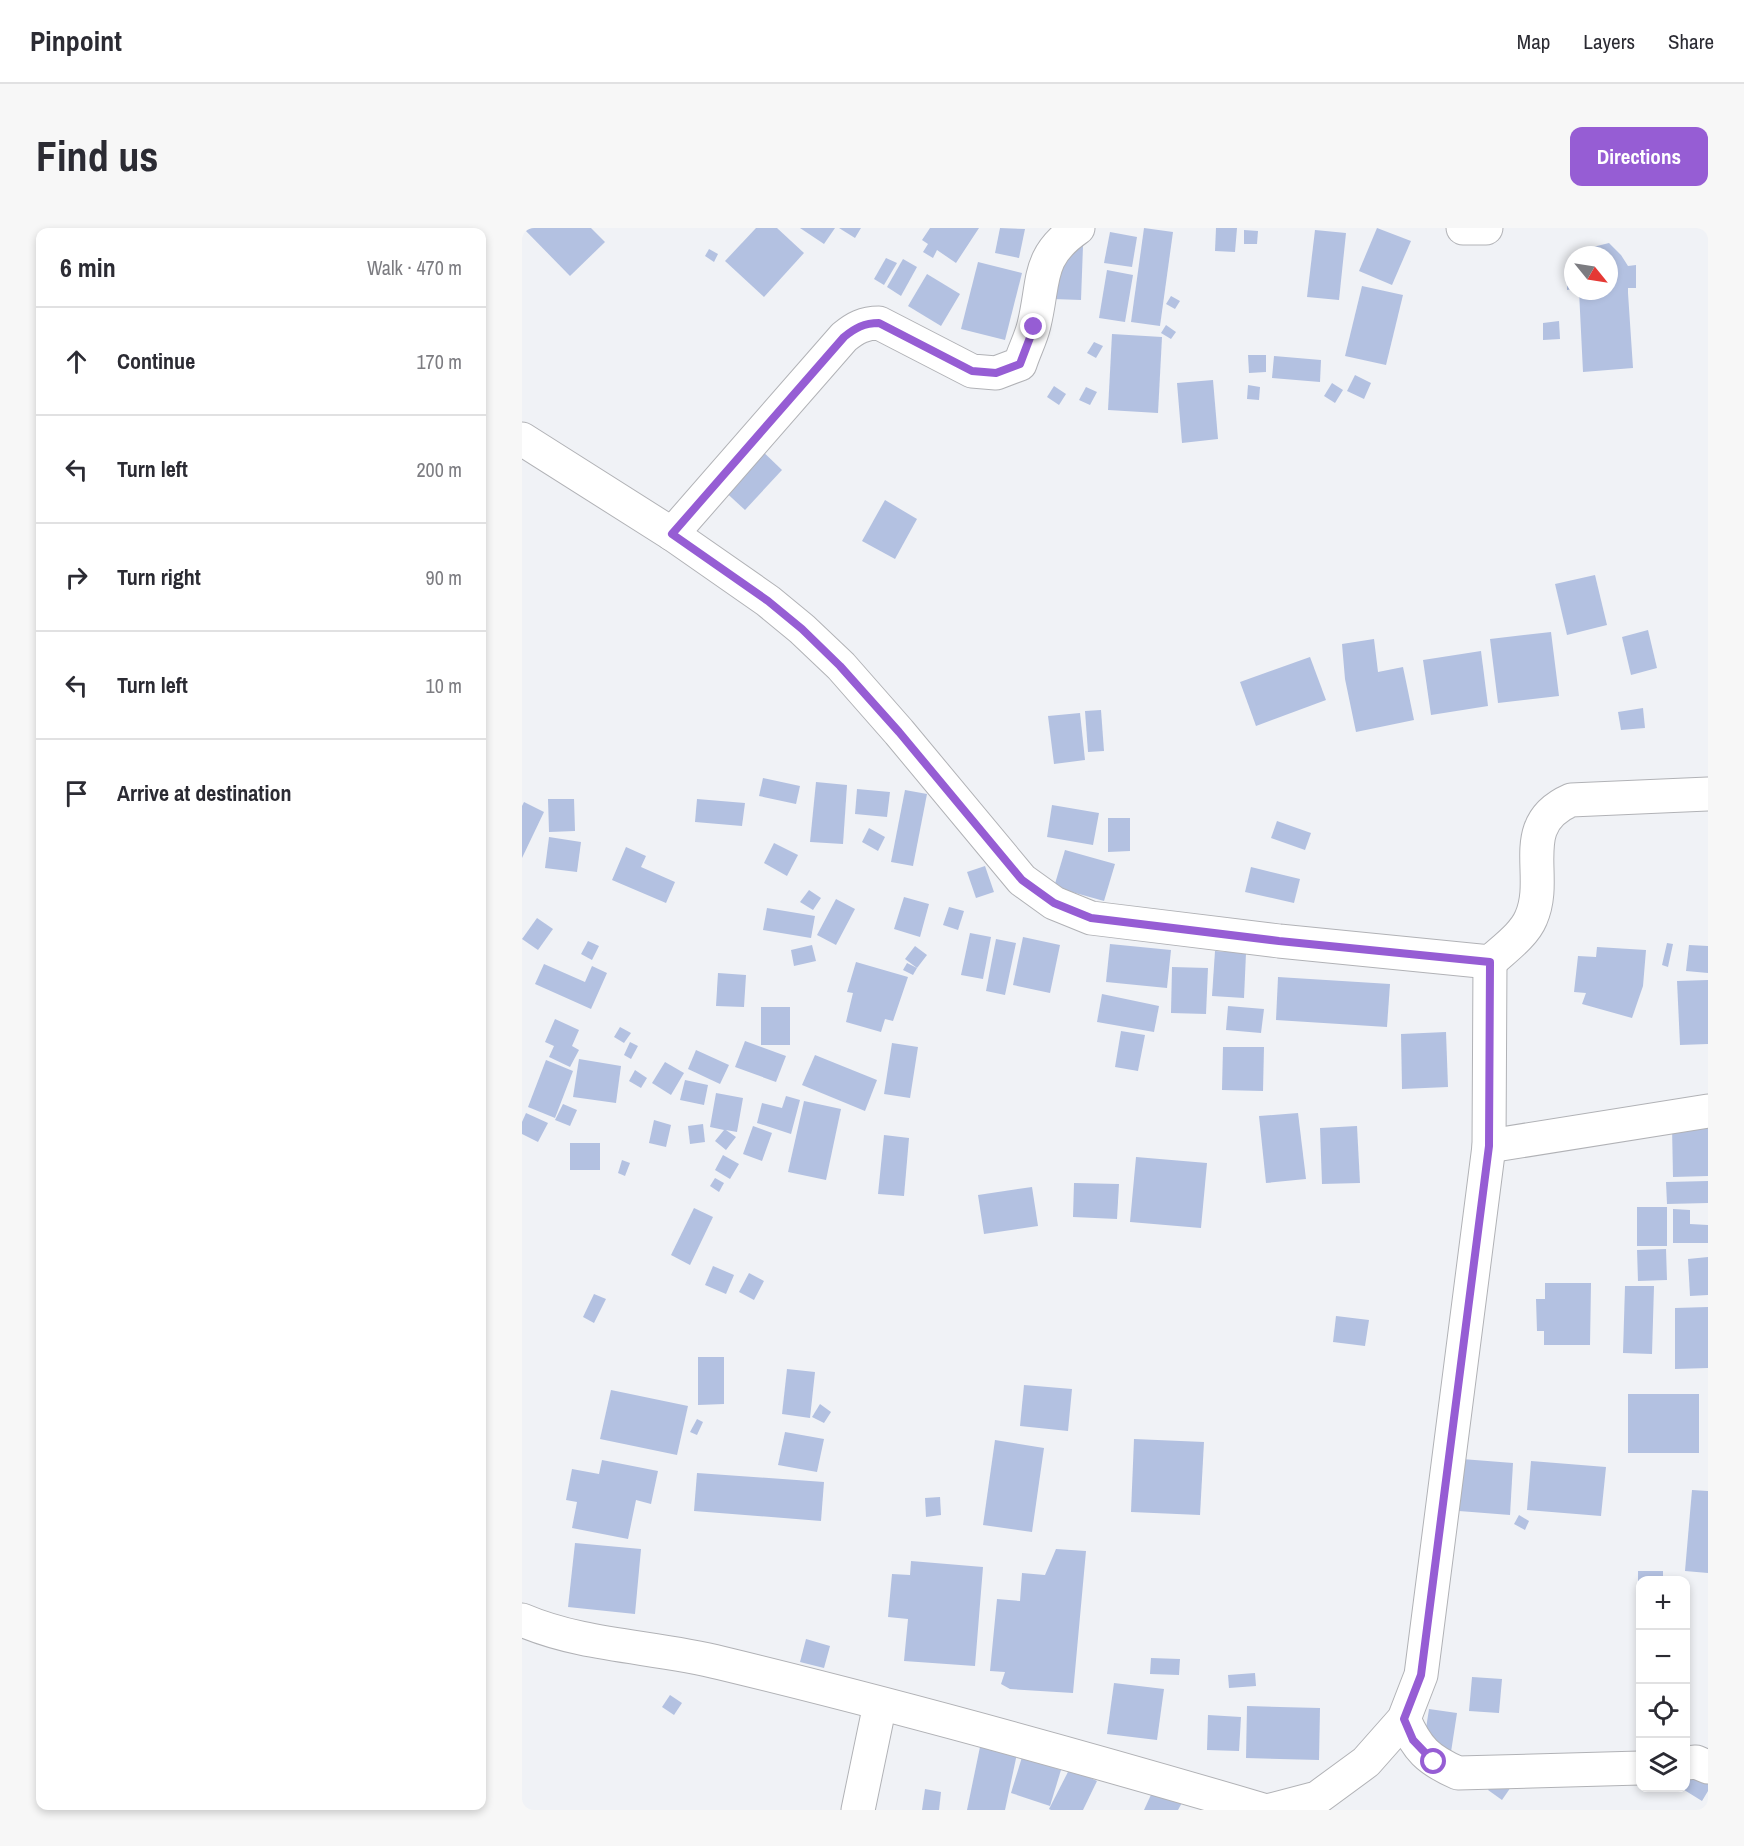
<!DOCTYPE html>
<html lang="en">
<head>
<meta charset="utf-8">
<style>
	body { margin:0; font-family:"Archivo Narrow",sans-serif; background:#f7f7f7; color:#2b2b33 }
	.controls { position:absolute; right:18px; bottom:18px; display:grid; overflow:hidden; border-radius:12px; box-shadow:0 3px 9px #0003 }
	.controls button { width:54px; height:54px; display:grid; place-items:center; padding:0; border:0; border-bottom:2px solid #e1e1e2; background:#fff; color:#2b2b33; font:30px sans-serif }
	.compass { position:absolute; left:1042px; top:18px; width:54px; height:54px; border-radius:50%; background:#fff; box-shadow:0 3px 9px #0003; rotate:120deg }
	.stop { position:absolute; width:18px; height:18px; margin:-14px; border:4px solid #965dd4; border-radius:50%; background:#fff }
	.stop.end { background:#965dd4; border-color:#fff; box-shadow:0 2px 6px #0008 }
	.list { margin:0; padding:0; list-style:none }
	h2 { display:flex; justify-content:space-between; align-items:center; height:78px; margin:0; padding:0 24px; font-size:26px }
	h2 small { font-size:20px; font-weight:400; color:#7c7c81 }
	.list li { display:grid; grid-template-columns:39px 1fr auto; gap:18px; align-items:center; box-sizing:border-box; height:108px; padding:0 24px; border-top:2px solid #e1e1e2 }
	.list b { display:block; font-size:22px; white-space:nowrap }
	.list em { font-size:20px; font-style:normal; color:#7c7c81 }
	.icon { flex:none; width:33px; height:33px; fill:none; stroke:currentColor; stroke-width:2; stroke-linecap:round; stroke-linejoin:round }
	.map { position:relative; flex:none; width:1186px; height:1582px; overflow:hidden; border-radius:12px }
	header { display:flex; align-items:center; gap:36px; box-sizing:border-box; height:84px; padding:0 30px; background:#fff; border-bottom:2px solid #e1e1e2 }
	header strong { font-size:28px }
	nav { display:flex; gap:33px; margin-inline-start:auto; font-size:21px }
	.intro { display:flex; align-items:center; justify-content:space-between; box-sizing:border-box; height:144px; padding:0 36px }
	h1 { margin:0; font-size:42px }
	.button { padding:15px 27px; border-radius:12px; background:#965dd4; color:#fff; font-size:21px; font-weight:700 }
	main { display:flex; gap:36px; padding:0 36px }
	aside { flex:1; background:#fff; border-radius:12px; box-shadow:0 3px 9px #0003 }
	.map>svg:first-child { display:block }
	.building { fill:#b3c1e1 }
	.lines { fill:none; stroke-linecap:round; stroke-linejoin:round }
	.minor-casing { stroke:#b1b2b6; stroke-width:35 }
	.minor { stroke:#fff; stroke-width:33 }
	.route { stroke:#965dd4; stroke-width:8 }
</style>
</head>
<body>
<header>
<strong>Pinpoint</strong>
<nav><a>Map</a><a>Layers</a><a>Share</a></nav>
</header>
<div class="intro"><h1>Find us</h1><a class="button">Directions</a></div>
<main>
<aside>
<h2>6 min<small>Walk · 470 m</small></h2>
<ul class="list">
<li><svg class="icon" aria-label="ahead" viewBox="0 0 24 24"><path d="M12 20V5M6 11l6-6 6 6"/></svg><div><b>Continue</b></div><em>170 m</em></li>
<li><svg class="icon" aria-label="left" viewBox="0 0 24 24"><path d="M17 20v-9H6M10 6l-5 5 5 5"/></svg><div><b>Turn left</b></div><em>200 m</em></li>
<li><svg class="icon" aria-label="right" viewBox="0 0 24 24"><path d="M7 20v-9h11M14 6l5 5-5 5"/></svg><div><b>Turn right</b></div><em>90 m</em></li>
<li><svg class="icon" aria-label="left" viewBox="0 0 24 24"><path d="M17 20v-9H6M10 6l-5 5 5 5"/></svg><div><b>Turn left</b></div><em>10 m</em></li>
<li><svg class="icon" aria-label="arrive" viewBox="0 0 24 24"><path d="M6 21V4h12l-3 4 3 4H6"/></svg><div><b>Arrive at destination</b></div></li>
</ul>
</aside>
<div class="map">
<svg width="1186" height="1582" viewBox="0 0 1186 1582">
	<rect width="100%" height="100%" fill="#f0f2f6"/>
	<!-- building -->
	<g class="building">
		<polygon points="1,0 69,0 83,14 48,48"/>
		<polygon points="234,0 255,0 282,25 242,69 203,33"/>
		<polygon points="278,0 313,0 302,16"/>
		<polygon points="317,0 339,0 333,10"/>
		<polygon points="408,0 457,0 434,35 415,22 411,30 401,24 406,16 400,12"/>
		<polygon points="478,0 503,1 497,30 473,25"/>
		<polygon points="622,0 651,4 638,98 609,94"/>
		<polygon points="694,0 715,0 713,24 693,23"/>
		<polygon points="855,0 889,13 870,57 837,43"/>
		<polygon points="722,2 736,3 735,16 722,16"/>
		<polygon points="793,2 824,5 817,72 785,69"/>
		<polygon points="588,4 615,9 610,39 582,35"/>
		<polygon points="1087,15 1099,27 1106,38 1114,37 1114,60 1106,60 1106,65 1111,140 1061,144 1057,63 1087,63 1087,27 1061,27 1071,19"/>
		<polygon points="533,17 561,18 559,72 531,71"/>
		<polygon points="187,21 196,26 192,34 183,28"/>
		<polygon points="364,30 375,35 362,57 352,51"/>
		<polygon points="381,31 395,39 379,68 365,59"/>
		<polygon points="456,34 500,45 483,112 439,101"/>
		<polygon points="1051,34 1051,61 1045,62 1045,39"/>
		<polygon points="585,42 611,47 603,94 577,90"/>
		<polygon points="405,46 438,66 419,98 386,78"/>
		<polygon points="840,58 881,67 864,137 823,128"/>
		<polygon points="649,68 658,73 653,81 644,76"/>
		<polygon points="1037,93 1038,111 1021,112 1021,95"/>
		<polygon points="644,97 654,104 649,111 639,105"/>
		<polygon points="590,106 640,109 636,185 586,182"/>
		<polygon points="572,114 581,118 574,130 565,125"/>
		<polygon points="726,127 744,127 744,144 727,145"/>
		<polygon points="752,128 799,132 798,154 750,150"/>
		<polygon points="833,147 849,155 842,171 825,163"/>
		<polygon points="691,152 696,211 660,215 655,155"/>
		<polygon points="810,155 821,162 813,175 802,168"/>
		<polygon points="726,157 738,159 737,172 725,171"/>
		<polygon points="532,158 544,166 537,177 525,169"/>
		<polygon points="564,159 575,164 568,177 557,172"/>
		<polygon points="236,219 260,242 223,282 198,259"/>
		<polygon points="363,272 395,291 373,331 340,313"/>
		<polygon points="1073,347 1085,397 1045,407 1033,356"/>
		<polygon points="1126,402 1135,440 1109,447 1100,409"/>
		<polygon points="1029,404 1037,468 976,475 968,411"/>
		<polygon points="852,411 856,444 881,439 892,492 834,504 823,451 820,416"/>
		<polygon points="959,423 966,478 909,487 901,432"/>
		<polygon points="788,429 804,472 734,498 718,454"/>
		<polygon points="1121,480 1123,500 1099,502 1096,484"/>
		<polygon points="579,482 582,523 566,524 563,483"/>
		<polygon points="558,485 563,532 532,536 526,488"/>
		<polygon points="241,550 278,558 274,576 237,568"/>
		<polygon points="294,554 325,557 321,616 288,614"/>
		<polygon points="335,561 368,564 365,589 333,586"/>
		<polygon points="383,562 405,566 391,638 369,634"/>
		<polygon points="26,571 52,571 53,603 27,604"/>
		<polygon points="175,571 223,575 220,598 173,594"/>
		<polygon points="2,574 22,584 0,630 0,578"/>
		<polygon points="530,577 577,585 571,617 525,609"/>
		<polygon points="586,590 608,590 608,623 586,624"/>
		<polygon points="755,593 789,605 783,622 749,610"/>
		<polygon points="347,600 363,609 356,623 340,614"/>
		<polygon points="27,609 59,614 55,644 23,640"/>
		<polygon points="252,615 276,627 265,648 242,635"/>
		<polygon points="104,619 124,628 119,639 153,654 144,675 90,652"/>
		<polygon points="543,622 593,636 582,673 532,659"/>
		<polygon points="463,638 472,664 454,670 445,644"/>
		<polygon points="729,639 778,651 772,675 723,664"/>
		<polygon points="287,662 299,670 291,682 278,674"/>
		<polygon points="382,669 407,676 398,709 372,701"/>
		<polygon points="314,671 333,681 314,717 295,707"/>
		<polygon points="427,679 442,683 436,702 421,697"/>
		<polygon points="245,680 293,688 289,710 241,702"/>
		<polygon points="15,690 31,701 16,722 0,711"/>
		<polygon points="448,705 469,709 461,751 439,747"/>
		<polygon points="501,709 538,717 528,765 491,757"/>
		<polygon points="474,711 494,715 483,767 464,763"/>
		<polygon points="66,713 77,718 70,732 59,726"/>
		<polygon points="1145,715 1151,716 1146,739 1140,737"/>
		<polygon points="588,716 649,722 645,760 584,754"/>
		<polygon points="290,717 294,733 272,738 269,722"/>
		<polygon points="1167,717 1186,718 1186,745 1164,743"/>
		<polygon points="393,718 405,727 395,740 383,731"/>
		<polygon points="1075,719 1124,722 1121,758 1110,790 1060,776 1064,765 1052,764 1056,728 1074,729"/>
		<polygon points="693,723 724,725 722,770 690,768"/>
		<polygon points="334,734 386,749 371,793 363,791 359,804 324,794 331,765 325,764"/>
		<polygon points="385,735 395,740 391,747 381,742"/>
		<polygon points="22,736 63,754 70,738 85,745 69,781 13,756"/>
		<polygon points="650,739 686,740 684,786 649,785"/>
		<polygon points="196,745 224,747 222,779 194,778"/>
		<polygon points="756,749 868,756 865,799 754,792"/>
		<polygon points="1186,752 1186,816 1158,817 1155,753"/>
		<polygon points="580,766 637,778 632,804 575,794"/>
		<polygon points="706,778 742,781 739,805 704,802"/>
		<rect x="239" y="779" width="29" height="38"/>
		<polygon points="33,791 57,802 50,818 57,822 48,839 27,829 32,818 23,814"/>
		<polygon points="98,799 109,805 102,815 92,809"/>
		<polygon points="599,803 623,807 616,843 593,839"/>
		<polygon points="924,804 926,859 880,861 879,806"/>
		<polygon points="223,813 264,828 254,854 213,839"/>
		<polygon points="108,814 116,818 109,831 102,827"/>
		<polygon points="370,815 396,819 388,870 362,866"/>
		<polygon points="701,819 742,819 741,863 700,862"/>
		<polygon points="174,822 207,837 198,856 166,841"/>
		<polygon points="293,827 355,852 343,883 280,857"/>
		<polygon points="57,831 99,838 94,875 51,869"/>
		<polygon points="24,832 51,843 33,890 6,879"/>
		<polygon points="143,834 162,845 149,867 130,855"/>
		<polygon points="113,842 125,850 119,860 107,853"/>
		<polygon points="163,852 186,857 182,877 158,872"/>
		<polygon points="194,865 221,870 215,904 204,902 214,909 204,922 193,913 202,902 188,899"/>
		<polygon points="264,868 278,872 269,906 235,895 240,875 260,880"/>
		<polygon points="282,873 319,881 304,952 266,944"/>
		<polygon points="41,876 55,882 48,898 33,892"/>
		<polygon points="4,885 26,895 16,914 0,906 0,894"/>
		<polygon points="776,885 784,951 744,955 737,888"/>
		<polygon points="132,892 149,897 144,919 127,915"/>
		<polygon points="181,896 183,914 168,916 166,898"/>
		<polygon points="1186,897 1186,948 1151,949 1150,898"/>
		<polygon points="231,898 250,905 240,933 221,926"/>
		<polygon points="835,898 838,955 800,956 798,900"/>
		<polygon points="362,907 387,910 382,968 356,966"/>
		<rect x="48" y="915" width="30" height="27"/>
		<polygon points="201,927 217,936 208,951 193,942"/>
		<polygon points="614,929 685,935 679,1000 608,994"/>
		<polygon points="100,932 108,935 103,948 96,945"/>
		<polygon points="193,950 202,955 197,964 188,958"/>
		<polygon points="1186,953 1186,975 1145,976 1144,954"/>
		<polygon points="552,955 597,956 595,991 551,989"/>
		<polygon points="510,959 516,998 462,1006 456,967"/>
		<rect x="1115" y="979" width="30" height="39"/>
		<polygon points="172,980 191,989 168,1037 149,1027"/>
		<polygon points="1151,981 1168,982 1168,996 1186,997 1186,1015 1151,1015"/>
		<polygon points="1144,1021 1145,1052 1116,1053 1115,1022"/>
		<polygon points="1186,1029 1186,1067 1168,1068 1166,1031"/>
		<polygon points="191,1038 212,1047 204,1066 183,1057"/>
		<polygon points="227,1045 242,1053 232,1072 217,1064"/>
		<polygon points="1023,1055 1069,1055 1068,1117 1022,1117 1022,1103 1015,1103 1014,1071 1023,1071"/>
		<polygon points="1103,1058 1132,1058 1130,1126 1101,1125"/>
		<polygon points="72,1066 84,1071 72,1095 61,1089"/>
		<polygon points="1186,1079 1186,1140 1153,1141 1153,1080"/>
		<polygon points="814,1088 847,1092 843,1118 811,1114"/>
		<polygon points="176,1129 202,1129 202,1176 176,1177"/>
		<polygon points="265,1141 293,1144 288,1190 260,1186"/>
		<polygon points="502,1157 550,1161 546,1203 498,1198"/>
		<polygon points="89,1162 166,1178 155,1227 78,1211"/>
		<rect x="1106" y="1166" width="71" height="59"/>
		<polygon points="298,1176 309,1184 302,1195 290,1189"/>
		<polygon points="175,1191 181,1194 175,1207 168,1204"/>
		<polygon points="263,1204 302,1211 295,1244 256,1237"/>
		<polygon points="612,1211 682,1214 678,1287 609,1284"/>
		<polygon points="473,1212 522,1220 510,1304 461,1297"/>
		<polygon points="940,1231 991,1235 988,1287 937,1283"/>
		<polygon points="80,1232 136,1243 129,1276 114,1272 106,1311 50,1300 55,1274 44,1272 50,1241 77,1246"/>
		<polygon points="1009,1233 1084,1239 1079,1288 1005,1282"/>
		<polygon points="175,1245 302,1254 299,1293 172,1283"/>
		<polygon points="1170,1262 1186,1263 1186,1345 1163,1343"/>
		<polygon points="418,1269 419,1287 404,1289 403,1270"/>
		<polygon points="997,1287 1007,1293 1003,1302 992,1296"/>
		<polygon points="53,1315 119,1321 113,1386 46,1379"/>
		<polygon points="534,1321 564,1323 551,1465 488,1461 479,1456 483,1444 468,1443 475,1371 498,1373 500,1345 523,1347"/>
		<polygon points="389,1333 461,1339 453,1438 382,1433 386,1391 366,1389 370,1346 388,1347"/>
		<polygon points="1116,1343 1141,1343 1141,1352 1116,1354"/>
		<polygon points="284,1411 308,1418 302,1440 278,1434"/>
		<polygon points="629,1430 658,1431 657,1447 628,1446"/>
		<polygon points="733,1445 734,1458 707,1460 706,1447"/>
		<polygon points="950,1449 980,1451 977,1485 947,1483"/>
		<polygon points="592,1455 642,1461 635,1512 585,1506"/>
		<polygon points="148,1467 160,1475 152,1487 140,1479"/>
		<polygon points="725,1478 798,1480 797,1532 724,1530"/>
		<polygon points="907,1481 935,1485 929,1524 901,1520"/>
		<polygon points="686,1487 719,1489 717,1523 685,1522"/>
		<polygon points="459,1514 496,1521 483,1582 445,1582"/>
		<polygon points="500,1529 539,1542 528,1578 489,1565"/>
		<polygon points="548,1540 575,1553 561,1582 529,1582 527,1581"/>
		<polygon points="976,1546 991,1556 980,1572 966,1562"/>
		<polygon points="1164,1549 1186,1551 1186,1563 1180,1573 1159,1560 1164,1560"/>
		<polygon points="633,1558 662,1571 656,1582 622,1582"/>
		<polygon points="403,1561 419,1564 417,1582 400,1582"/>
	</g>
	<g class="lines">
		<defs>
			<g id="minor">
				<polyline points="941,0 964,0"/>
				<path d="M0,211L150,306L246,373L280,401L319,438L377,504L500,652L532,675L569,690L757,713L968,734C982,721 1002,707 1009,690C1028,647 992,597 1049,572L1186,566"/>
				<path d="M150,306L322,109C333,100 342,95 357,95L450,143L474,145L498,136C502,123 509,110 512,97C523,52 514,29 556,0"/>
				<polyline points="967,918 1186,883"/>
				<path d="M0,1392C63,1419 133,1418 199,1435C381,1479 561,1529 741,1582"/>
				<path d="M882,1491C895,1521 906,1532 936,1545L1118,1540"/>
				<polyline points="1164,1535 1174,1534 1186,1539"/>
				<polyline points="336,1582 358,1476"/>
				<polyline points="749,1582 795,1570 844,1534 882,1491 899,1447 967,918 968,734"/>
			</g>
		</defs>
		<!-- minor casing -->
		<use href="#minor" class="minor-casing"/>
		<!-- minor -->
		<use href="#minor" class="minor"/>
	</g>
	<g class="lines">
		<!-- route -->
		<path class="route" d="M512,99L498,136L474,145L450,143L357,95C342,95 333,100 322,109L150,306L246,373L280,401L318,438L377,504L500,652L532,675L569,690L757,713L968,734L967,918L899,1447L882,1491L891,1512L912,1534"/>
	</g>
</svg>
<div class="controls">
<button>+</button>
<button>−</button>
<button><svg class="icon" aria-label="locate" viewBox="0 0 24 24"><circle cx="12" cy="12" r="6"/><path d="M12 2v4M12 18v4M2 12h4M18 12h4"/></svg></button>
<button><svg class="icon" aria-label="layers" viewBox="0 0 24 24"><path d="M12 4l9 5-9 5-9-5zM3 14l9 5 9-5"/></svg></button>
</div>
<svg class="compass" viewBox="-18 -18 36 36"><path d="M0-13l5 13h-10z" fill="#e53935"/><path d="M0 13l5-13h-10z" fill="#7c7c81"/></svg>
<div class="stop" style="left:912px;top:1534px"></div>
<div class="stop end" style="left:512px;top:99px"></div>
</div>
</main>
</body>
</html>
